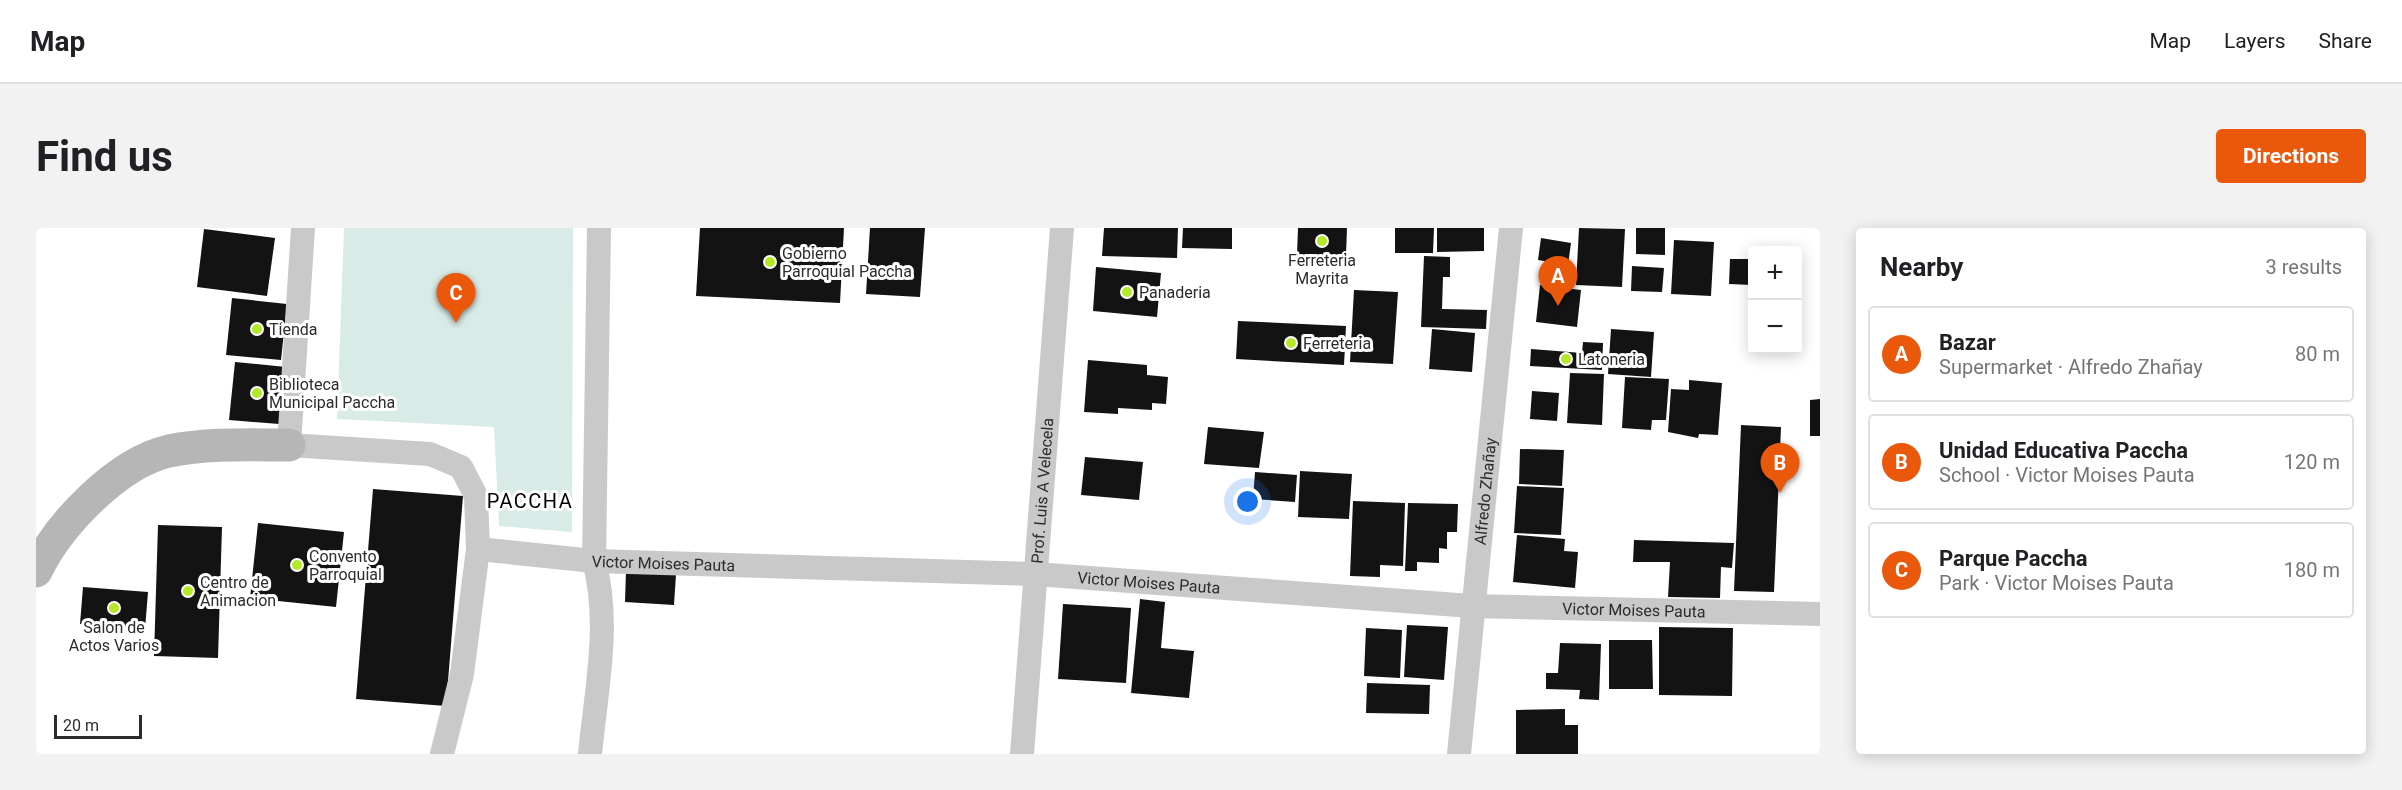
<!DOCTYPE html>
<html lang="en">
<head>
<meta charset="utf-8">
<style>
	body { margin:0; font-family:Roboto,sans-serif; background:#f2f2f2; color:#202124 }
	.controls { position:absolute; right:18px; top:18px; display:grid; overflow:hidden; border-radius:6px; box-shadow:0 3px 15px #0003 }
	.controls button { width:54px; height:54px; display:grid; place-items:center; padding:0; border:0; border-bottom:2px solid #e0e0e0; background:#fff; color:#202124; font:30px sans-serif }
	.scale { position:absolute; left:18px; bottom:15px; width:88px; box-sizing:border-box; padding-left:6px; border:3px solid #2c2c2c; border-top:0; font-size:16px; line-height:21px; white-space:nowrap; color:#2c2c2c; -webkit-text-stroke:4px #fff; paint-order:stroke }
	.you { position:absolute; left:1212px; top:274px; width:21px; height:21px; margin:-15px; border:4px solid #fff; border-radius:50%; background:#1a73e8; box-shadow:0 0 0 9px #1a73e833 }
	.badge { display:grid; place-items:center; width:39px; height:39px; border-radius:50%; background:#ea580c; color:#fff; font-size:20px; font-weight:700 }
	.pin { position:absolute; translate:-50% -50px; filter:drop-shadow(0 2px 3px #0008) }
	.pin::after { content:''; position:absolute; top:32px; width:21px; height:18px; background:inherit; clip-path:polygon(0 0,100% 0,50% 100%) }
	.list { margin:0; padding:0; list-style:none }
	h2 { display:flex; justify-content:space-between; align-items:center; height:78px; margin:0; padding:0 24px; font-size:26px }
	h2 small { font-size:20px; font-weight:400; color:#757577 }
	.list li { display:grid; grid-template-columns:39px 1fr auto; gap:18px; align-items:center; box-sizing:border-box; height:96px; margin:0 12px 12px; padding:0 12px; border:2px solid #e0e0e0; border-radius:6px }
	.list b { display:block; font-size:22px; white-space:nowrap }
	.list p { margin:0; font-size:20px; white-space:nowrap; color:#757577 }
	.list em { font-size:20px; font-style:normal; color:#757577 }
	.map { position:relative; flex:none; width:1784px; height:526px; overflow:hidden; border-radius:6px }
	header { display:flex; align-items:center; gap:36px; box-sizing:border-box; height:84px; padding:0 30px; background:#fff; border-bottom:2px solid #e0e0e0 }
	header strong { font-size:28px }
	nav { display:flex; gap:33px; margin-inline-start:auto; font-size:21px }
	.intro { display:flex; align-items:center; justify-content:space-between; box-sizing:border-box; height:144px; padding:0 36px }
	h1 { margin:0; font-size:42px }
	.button { padding:15px 27px; border-radius:6px; background:#ea580c; color:#fff; font-size:21px; font-weight:700 }
	main { display:flex; gap:36px; padding:0 36px }
	aside { flex:1; background:#fff; border-radius:6px; box-shadow:0 3px 15px #0003 }
	.map>svg:first-child { display:block }
	.green { fill:#d9ebe7 }
	.building { fill:#131313 }
	.lines { fill:none; stroke-linecap:round; stroke-linejoin:round }
	.street { stroke:#c9c9c9; stroke-width:24 }
	.secondary { stroke:#b6b6b6; stroke-width:33 }
	.poi-dot { fill:#b3e928; stroke:#fff; stroke-width:2 }
	.labels { text-anchor:middle; dominant-baseline:central; stroke-width:6; stroke-linejoin:round; paint-order:stroke }
	.poi-label { font-size:16px; fill:#2c2c2c; stroke:#fff; text-anchor:start }
	.street-label { font-size:16px; fill:#2c2c2c; stroke:#fff }
	.quarter-label { font-size:20px; letter-spacing:1.5px; fill:#000; stroke:#fff }
</style>
</head>
<body>
<header>
<strong>Map</strong>
<nav><a>Map</a><a>Layers</a><a>Share</a></nav>
</header>
<div class="intro"><h1>Find us</h1><a class="button">Directions</a></div>
<main>
<div class="map">
<svg width="1784" height="526" viewBox="0 0 1784 526">
	<rect width="100%" height="100%" fill="#fff"/>
	<!-- green -->
	<polygon class="green" points="308,0 537,0 536,304 463,298 458,199 301,191"/>
	<!-- building -->
	<g class="building">
		<polygon points="664,0 808,0 804,75 660,68"/>
		<polygon points="834,0 889,0 884,69 830,66"/>
		<polygon points="1068,0 1142,0 1141,30 1066,28"/>
		<polygon points="1147,0 1196,0 1196,21 1146,20"/>
		<polygon points="1262,0 1311,0 1310,27 1261,27"/>
		<polygon points="1359,0 1398,0 1397,25 1359,25"/>
		<polygon points="1401,0 1448,0 1448,23 1401,24"/>
		<polygon points="1543,0 1589,1 1586,59 1540,57"/>
		<polygon points="1600,0 1629,0 1629,27 1600,26"/>
		<polygon points="168,1 239,10 231,68 161,59"/>
		<polygon points="1505,10 1535,15 1532,37 1502,32"/>
		<polygon points="1638,12 1678,14 1675,68 1635,66"/>
		<polygon points="1388,28 1414,29 1414,49 1407,49 1406,81 1451,82 1450,101 1385,99"/>
		<polygon points="1694,31 1716,31 1716,57 1693,56"/>
		<polygon points="1596,38 1628,40 1626,64 1595,63"/>
		<polygon points="1060,39 1125,45 1121,89 1057,83"/>
		<polygon points="1504,57 1545,62 1541,99 1500,94"/>
		<polygon points="1318,62 1362,64 1357,136 1314,134"/>
		<polygon points="196,70 251,76 245,132 190,127"/>
		<polygon points="1202,93 1310,98 1308,137 1200,131"/>
		<polygon points="1396,101 1439,105 1436,144 1393,141"/>
		<polygon points="1575,101 1618,104 1615,149 1572,146"/>
		<polygon points="1547,114 1567,115 1566,142 1494,138 1495,121 1546,125"/>
		<polygon points="1052,132 1111,137 1111,147 1132,149 1130,176 1116,175 1116,182 1082,180 1082,186 1048,184"/>
		<polygon points="199,134 250,139 243,196 193,192"/>
		<polygon points="1534,145 1568,146 1566,197 1531,195"/>
		<polygon points="1589,149 1633,151 1630,192 1616,192 1615,202 1586,200"/>
		<polygon points="1653,152 1686,155 1682,207 1663,206 1662,210 1632,204 1635,161 1653,162"/>
		<polygon points="1496,163 1523,165 1521,193 1494,191"/>
		<polygon points="1784,171 1784,208 1774,208 1774,172"/>
		<polygon points="1705,197 1745,199 1738,364 1698,363"/>
		<polygon points="1172,199 1228,204 1223,240 1168,236"/>
		<polygon points="1484,221 1528,222 1526,258 1483,256"/>
		<polygon points="1049,229 1107,234 1103,272 1045,267"/>
		<polygon points="1264,243 1316,246 1313,291 1262,289"/>
		<polygon points="1219,244 1261,247 1259,274 1217,271"/>
		<polygon points="1481,258 1528,260 1525,307 1478,305"/>
		<polygon points="337,261 427,268 410,478 320,471"/>
		<polygon points="1317,273 1369,275 1367,338 1344,337 1344,349 1314,348"/>
		<polygon points="1372,275 1422,276 1421,304 1411,304 1411,321 1403,320 1403,335 1381,334 1381,343 1369,343"/>
		<polygon points="222,295 308,304 300,379 214,370"/>
		<polygon points="122,297 186,299 182,430 118,428"/>
		<polygon points="1481,307 1529,311 1528,323 1542,324 1539,360 1477,354"/>
		<polygon points="1598,312 1698,315 1696,340 1685,339 1684,370 1632,369 1634,334 1597,334"/>
		<polygon points="590,343 640,346 638,377 589,374"/>
		<polygon points="47,359 112,364 109,401 44,396"/>
		<polygon points="1104,371 1129,374 1125,420 1158,423 1153,470 1095,465"/>
		<polygon points="1027,376 1095,380 1090,455 1022,451"/>
		<polygon points="1371,397 1412,399 1408,452 1368,449"/>
		<polygon points="1623,399 1697,400 1696,468 1623,467"/>
		<polygon points="1330,400 1366,402 1364,450 1328,448"/>
		<polygon points="1573,412 1616,412 1617,461 1573,461"/>
		<polygon points="1524,415 1565,416 1563,472 1543,471 1544,462 1510,461 1510,445 1522,445"/>
		<polygon points="1331,455 1394,457 1393,486 1330,485"/>
		<polygon points="1529,481 1529,497 1542,497 1542,526 1480,526 1480,482"/>
	</g>
	<g class="lines">
		<!-- street -->
		<g class="street">
			<polyline points="267,0 253,217 394,226 425,239 440,268 442,321 426,446 406,526"/>
			<path id="s1" d="M442,321L558,333L999,346L1436,378L1784,386"/>
			<path d="M554,526C560,463 575,395 558,333L563,0"/>
			<path id="s2" d="M986,526L1026,0"/>
			<path id="s3" d="M1423,526L1475,0"/>
		</g>
		<!-- secondary -->
		<path class="secondary" d="M0,343C23,296 81,235 133,223C173,215 213,217 253,217"/>
	</g>
	<!-- markers -->
	<g class="poi-dot">
		<circle cx="1286" cy="13" r="6"/>
		<circle cx="734" cy="34" r="6"/>
		<circle cx="1091" cy="64" r="6"/>
		<circle cx="221" cy="101" r="6"/>
		<circle cx="1255" cy="115" r="6"/>
		<circle cx="1530" cy="131" r="6"/>
		<circle cx="221" cy="165" r="6"/>
		<circle cx="261" cy="337" r="6"/>
		<circle cx="152" cy="363" r="6"/>
		<circle cx="78" cy="380" r="6"/>
	</g>
	<g class="labels">
		<!-- poi labels -->
		<g class="poi-label">
			<text x="746" y="25">Gobierno<tspan x="746" dy="18">Parroquial Paccha</tspan></text>
			<text x="1286" y="32" text-anchor="middle">Ferreteria<tspan x="1286" dy="18">Mayrita</tspan></text>
			<text x="1103" y="64">Panaderia</text>
			<text x="233" y="101">Tienda</text>
			<text x="1267" y="115">Ferreteria</text>
			<text x="1542" y="131">Latoneria</text>
			<text x="233" y="156">Biblioteca<tspan x="233" dy="18">Municipal Paccha</tspan></text>
			<text x="273" y="328">Convento<tspan x="273" dy="18">Parroquial</tspan></text>
			<text x="164" y="354">Centro de<tspan x="164" dy="18">Animacion</tspan></text>
			<text x="78" y="399" text-anchor="middle">Salon de<tspan x="78" dy="18">Actos Varios</tspan></text>
		</g>
		<!-- street labels -->
		<g class="street-label">
			<text stroke="none"><textPath href="#s2" startOffset="264">Prof. Luis A Velecela</textPath></text>
			<text stroke="none"><textPath href="#s3" startOffset="264">Alfredo Zhañay</textPath></text>
			<text stroke="none"><textPath href="#s1" startOffset="186">Victor Moises Pauta</textPath></text>
			<text stroke="none"><textPath href="#s1" startOffset="672">Victor Moises Pauta</textPath></text>
			<text stroke="none"><textPath href="#s1" startOffset="1158">Victor Moises Pauta</textPath></text>
		</g>
		<!-- quarter labels -->
		<g class="quarter-label">
			<text x="494" y="273">PACCHA</text>
		</g>
	</g>
</svg>
<div class="controls">
<button>+</button>
<button>−</button>
</div>
<div class="scale">20 m</div>
<div class="you"></div>
<div class="pin badge" style="left:1522px;top:78px">A</div>
<div class="pin badge" style="left:1744px;top:265px">B</div>
<div class="pin badge" style="left:420px;top:95px">C</div>
</div>
<aside>
<h2>Nearby<small>3 results</small></h2>
<ul class="list">
<li><span class="badge">A</span><div><b>Bazar</b><p>Supermarket · Alfredo Zhañay</p></div><em>80 m</em></li>
<li><span class="badge">B</span><div><b>Unidad Educativa Paccha</b><p>School · Victor Moises Pauta</p></div><em>120 m</em></li>
<li><span class="badge">C</span><div><b>Parque Paccha</b><p>Park · Victor Moises Pauta</p></div><em>180 m</em></li>
</ul>
</aside>
</main>
</body>
</html>
